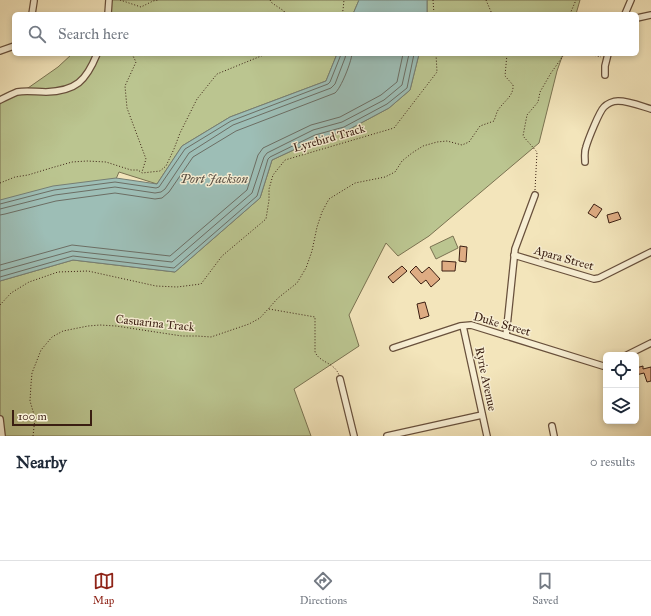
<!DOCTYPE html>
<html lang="en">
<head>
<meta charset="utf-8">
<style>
	body { margin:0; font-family:"IM FELL Great Primer",serif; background:#f6f6f7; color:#1f2937 }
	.controls { position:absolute; right:12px; bottom:12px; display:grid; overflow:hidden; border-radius:6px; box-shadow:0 2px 6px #0003 }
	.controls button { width:36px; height:36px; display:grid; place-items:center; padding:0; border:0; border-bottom:1px solid #e0e1e3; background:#fff; color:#1f2937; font:20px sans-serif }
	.scale { position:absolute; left:12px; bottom:10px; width:80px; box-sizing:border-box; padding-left:4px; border:2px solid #3a1e12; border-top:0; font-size:11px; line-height:14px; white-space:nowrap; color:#3a1e12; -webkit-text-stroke:3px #f7eed3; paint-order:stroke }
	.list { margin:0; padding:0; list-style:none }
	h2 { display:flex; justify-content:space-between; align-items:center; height:52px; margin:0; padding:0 16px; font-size:17px }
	h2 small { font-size:13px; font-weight:400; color:#747a83 }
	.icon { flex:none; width:22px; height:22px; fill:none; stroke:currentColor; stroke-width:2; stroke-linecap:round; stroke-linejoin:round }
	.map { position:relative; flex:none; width:651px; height:436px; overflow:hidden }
	.search { position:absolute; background:#fff; box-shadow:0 2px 6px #0003; left:12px; right:12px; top:12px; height:44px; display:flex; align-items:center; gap:10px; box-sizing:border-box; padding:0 14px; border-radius:6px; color:#747a83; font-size:15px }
	.sheet { height:124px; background:#fff }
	nav { display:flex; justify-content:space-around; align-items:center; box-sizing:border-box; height:56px; border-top:1px solid #e0e1e3; background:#fff; font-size:11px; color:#747a83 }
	nav a { display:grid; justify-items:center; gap:2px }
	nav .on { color:#8f2418 }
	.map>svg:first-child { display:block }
	.green { fill:#bbc590; stroke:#7a7251 }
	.water { fill:#9dbeb6; stroke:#757e74 }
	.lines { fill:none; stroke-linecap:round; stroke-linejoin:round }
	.shore { stroke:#6c6e64; stroke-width:1 }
	.building { fill:#deac83; stroke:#3a1e12 }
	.minor-casing { stroke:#68503c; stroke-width:8 }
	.path { stroke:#3a1e12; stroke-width:1; stroke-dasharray:1 2; stroke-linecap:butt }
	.minor { stroke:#f7eed3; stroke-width:5.5 }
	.labels { text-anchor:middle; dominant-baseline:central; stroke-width:3; stroke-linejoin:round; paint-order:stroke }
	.street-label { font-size:12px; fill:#3a1e12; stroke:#f7eed3 }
	.water-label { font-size:13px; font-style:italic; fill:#584e43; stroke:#f7eed3 }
</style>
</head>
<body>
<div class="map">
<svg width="651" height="436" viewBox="0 0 651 436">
	<rect width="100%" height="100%" fill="#f3e5bb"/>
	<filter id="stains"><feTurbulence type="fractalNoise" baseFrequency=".005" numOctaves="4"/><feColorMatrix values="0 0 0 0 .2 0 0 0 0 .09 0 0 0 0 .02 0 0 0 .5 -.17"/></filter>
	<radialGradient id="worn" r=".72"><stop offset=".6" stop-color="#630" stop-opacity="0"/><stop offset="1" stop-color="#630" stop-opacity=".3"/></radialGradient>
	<!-- green -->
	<g class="green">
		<polygon points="111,0 359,0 353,14 108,14"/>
		<polygon points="427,0 580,0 576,14 427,14"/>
		<polygon points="72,54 337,54 326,81 230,117 182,146 157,184 119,172 116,179 0,203 0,100 28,88 58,67"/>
		<polygon points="419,54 563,54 557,71 539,143 429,236 398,256 386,243 349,315 359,346 294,389 311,436 0,436 0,281 73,260 175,272 260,198 272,160 317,139 346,131 389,108 410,90"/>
		<polygon points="453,236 458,248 436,259 430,247"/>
	</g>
	<!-- water -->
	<g class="water">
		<polygon points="359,0 427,0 427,14 353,14"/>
		<polygon points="337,54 419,54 410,90 389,108 346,131 317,139 272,160 260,198 175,272 73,260 0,281 0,200 53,186 116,178 157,184 182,146 230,117 326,81"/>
	</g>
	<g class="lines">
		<!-- shore -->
		<g class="shore">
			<polyline points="0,204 54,190 115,182 156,188 159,187 185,149 231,121 328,84 330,82 340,57 341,54"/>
			<polyline points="0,209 55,195 115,187 155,193 161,192 165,189 189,153 233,125 331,88 335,84 345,58 346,54"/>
			<path d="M0,215L5,214L56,201L115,193L155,199L162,198L169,192L193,157L236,131L335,93C341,88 351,63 352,54"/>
			<polyline points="0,265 72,245 170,256 247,190 258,155 263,148 311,125 340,117 381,95 397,82 403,54"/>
			<polyline points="0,271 72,251 172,262 252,193 264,157 267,153 313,130 342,122 384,100 402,85 409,54"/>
			<polyline points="0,277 73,256 174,268 257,196 268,159 270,157 315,135 344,127 387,104 407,88 414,54"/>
		</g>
	</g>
	<!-- building -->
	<g class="building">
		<polygon points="594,204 602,209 596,218 588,213"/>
		<polygon points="618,212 621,219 609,223 607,215"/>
		<polygon points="460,246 467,247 466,262 459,261"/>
		<polygon points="442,261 456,262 455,271 442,271"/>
		<polygon points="402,266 407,271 393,283 388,277"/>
		<polygon points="416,266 422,273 429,267 440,279 431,287 426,280 421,284 410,272"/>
		<polygon points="425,302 429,316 420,319 417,304"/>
		<polygon points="643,366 643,369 651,367 651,381 647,382 644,373 636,375 636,368"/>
	</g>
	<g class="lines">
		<defs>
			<g id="minor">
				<polyline points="32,14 34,1"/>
				<polyline points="108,14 109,0"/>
				<polyline points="625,14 631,0"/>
				<polyline points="637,18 651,15"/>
				<polyline points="0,51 14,46"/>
				<polyline points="605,75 605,66 608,54"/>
				<path d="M0,100C6,97 12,94 17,92C27,90 36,92 46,92C76,91 86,81 97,54"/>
				<path d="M585,162C585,157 584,152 586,147C588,140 599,112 604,107C607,104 613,101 618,101C629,101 641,106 651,109"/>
				<polyline points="514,255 594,279 599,278 651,252"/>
				<polyline points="463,326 487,436"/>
				<polyline points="506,336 515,249 535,195"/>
				<polyline points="393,348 460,326 471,325 603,366 606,366"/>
				<polyline points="627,355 651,343"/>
				<polyline points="340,379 354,436"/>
				<polyline points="0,419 2,436"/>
				<polyline points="552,426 554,436"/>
				<polyline points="387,436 482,415"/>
			</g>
		</defs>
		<!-- minor casing -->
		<use href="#minor" class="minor-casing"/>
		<!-- path -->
		<g class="path">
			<polyline points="120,0 141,7 153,1 158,0"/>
			<polyline points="270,0 272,3 284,11 285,14"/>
			<polyline points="433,0 434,14"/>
			<polyline points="486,0 492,14"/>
			<polyline points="342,14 343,10 344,0"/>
			<polyline points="570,14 576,0"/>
			<polyline points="132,54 136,62 125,86 127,108 146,159 142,172"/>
			<polyline points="589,54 601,57"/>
			<polyline points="0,183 15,177 28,175 51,168 72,162 87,161 106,162 131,170 138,170 142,173 160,171 166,166 174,149 180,133 197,99 217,74 266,54"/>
			<polyline points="535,190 537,152 523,136 527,115 538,102 540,92 551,73 563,56 563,54"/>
			<polyline points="0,305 11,293 29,282 58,272 88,271 156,286 177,287 201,284 222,256 266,219 269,200 269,189 273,175 285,160 394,128 437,72 436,54"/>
			<path d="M269,309L315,317V352C320,363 334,362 339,375"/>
			<path d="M33,436L35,418L30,401L31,384L32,373L41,350L52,337L63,331L88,326L100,325L116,326L182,336H197L211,337L249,324L260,318L278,298L297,283L306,268L312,251L317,227L322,212L329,199L355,183L385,177L395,172L402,161L412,153L423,146L437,142L447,141L462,145L469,142L480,126L494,121C495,118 496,115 497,112C502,102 514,97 513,85L505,76L507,54"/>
		</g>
		<!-- minor -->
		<use href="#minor" class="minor"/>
	</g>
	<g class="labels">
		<!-- street labels -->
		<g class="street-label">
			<text transform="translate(329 138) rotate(-16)">Lyrebird Track</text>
			<text transform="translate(564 258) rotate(16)">Apara Street</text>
			<text transform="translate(155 323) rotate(6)">Casuarina Track</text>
			<text transform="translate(502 324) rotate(16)">Duke Street</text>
			<text transform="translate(486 379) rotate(78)">Ryrie Avenue</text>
		</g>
		<!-- water labels -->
		<g class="water-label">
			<text x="214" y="179">Port Jackson</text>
		</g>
	</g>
	<rect width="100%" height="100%" filter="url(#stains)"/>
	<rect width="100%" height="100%" fill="url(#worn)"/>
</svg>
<div class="controls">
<button><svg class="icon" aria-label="locate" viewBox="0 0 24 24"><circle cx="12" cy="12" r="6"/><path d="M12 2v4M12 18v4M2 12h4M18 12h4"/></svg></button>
<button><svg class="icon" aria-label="layers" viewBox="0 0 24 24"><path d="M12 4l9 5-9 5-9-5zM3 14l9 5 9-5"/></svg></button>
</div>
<div class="scale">100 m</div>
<div class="search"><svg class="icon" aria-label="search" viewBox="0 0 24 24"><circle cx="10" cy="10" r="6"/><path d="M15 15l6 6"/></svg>Search here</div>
</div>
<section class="sheet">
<h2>Nearby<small>0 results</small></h2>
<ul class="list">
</ul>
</section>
<nav>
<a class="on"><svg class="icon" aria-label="map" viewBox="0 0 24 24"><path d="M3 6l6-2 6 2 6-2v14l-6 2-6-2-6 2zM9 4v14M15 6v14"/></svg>Map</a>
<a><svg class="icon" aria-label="directions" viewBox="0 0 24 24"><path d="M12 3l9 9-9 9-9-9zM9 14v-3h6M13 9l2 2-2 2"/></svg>Directions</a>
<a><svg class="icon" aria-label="saved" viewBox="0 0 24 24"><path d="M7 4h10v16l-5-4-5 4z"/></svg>Saved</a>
</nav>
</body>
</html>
